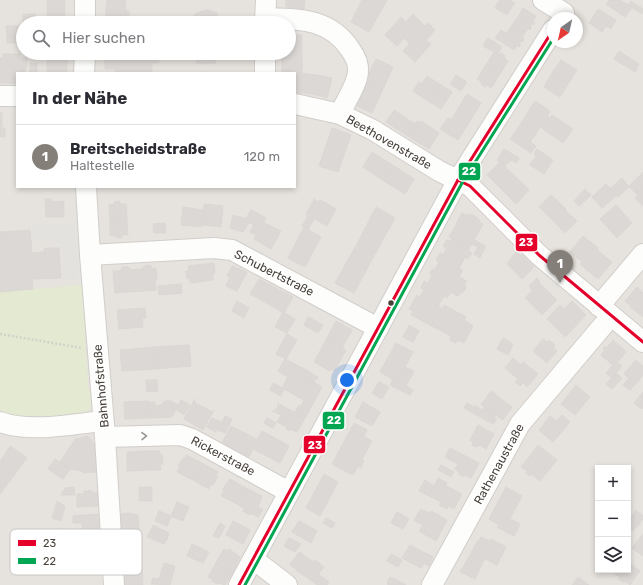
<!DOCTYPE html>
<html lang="de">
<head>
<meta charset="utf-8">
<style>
	body { margin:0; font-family:Rubik,sans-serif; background:#f7f7f7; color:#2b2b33 }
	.controls { position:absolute; right:12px; bottom:12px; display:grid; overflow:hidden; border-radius:0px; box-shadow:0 2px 6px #0003 }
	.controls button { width:36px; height:36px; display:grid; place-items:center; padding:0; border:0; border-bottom:1px solid #e1e1e2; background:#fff; color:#2b2b33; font:20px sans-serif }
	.compass { position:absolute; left:547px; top:12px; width:36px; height:36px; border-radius:50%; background:#fff; box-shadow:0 2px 6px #0003; rotate:214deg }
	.you { position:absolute; left:347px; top:380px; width:14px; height:14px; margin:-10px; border:3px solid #fff; border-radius:50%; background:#1a73e8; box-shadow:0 0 0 6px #1a73e833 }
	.badge { display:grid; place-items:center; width:26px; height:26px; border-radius:50%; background:#847f79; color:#fff; font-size:13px; font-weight:700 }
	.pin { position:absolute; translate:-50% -33px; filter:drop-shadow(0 1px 2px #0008) }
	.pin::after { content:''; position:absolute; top:21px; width:14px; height:12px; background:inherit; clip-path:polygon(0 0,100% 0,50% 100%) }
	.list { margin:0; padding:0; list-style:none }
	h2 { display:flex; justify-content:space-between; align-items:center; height:52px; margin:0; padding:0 16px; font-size:17px }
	h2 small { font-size:13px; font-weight:400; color:#7c7c81 }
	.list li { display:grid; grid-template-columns:26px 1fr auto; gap:12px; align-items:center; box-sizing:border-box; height:64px; padding:0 16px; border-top:1px solid #e1e1e2 }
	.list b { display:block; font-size:15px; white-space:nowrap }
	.list p { margin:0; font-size:13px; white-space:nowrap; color:#7c7c81 }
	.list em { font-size:13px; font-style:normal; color:#7c7c81 }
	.icon { flex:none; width:22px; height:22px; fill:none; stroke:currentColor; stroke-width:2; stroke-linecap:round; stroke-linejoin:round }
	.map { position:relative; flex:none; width:643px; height:585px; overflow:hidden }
	.search { position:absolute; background:#fff; box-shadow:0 2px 6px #0003; left:16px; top:16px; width:280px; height:44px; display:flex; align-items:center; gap:10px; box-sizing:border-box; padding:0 14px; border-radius:22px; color:#7c7c81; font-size:15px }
	.panel { position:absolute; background:#fff; box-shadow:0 2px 6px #0003; left:16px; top:72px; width:280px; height:116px; border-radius:0px }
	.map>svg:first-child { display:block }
	.residential { fill:#e6e2dd; fill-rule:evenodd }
	.green { fill:#e4ead1 }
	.parking { fill:#e4e2df }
	.building { fill:#dbd8d5; stroke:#dbd7d4 }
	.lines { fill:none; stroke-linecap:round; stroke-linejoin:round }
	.minor-casing { stroke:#d1cecb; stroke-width:22 }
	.path { stroke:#d3d1cc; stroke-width:2.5; stroke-dasharray:2 2; stroke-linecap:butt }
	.minor { stroke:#fdfdfc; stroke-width:20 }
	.bus-1-casing { stroke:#fff; stroke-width:6 }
	.bus-2-casing { stroke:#fff; stroke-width:6 }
	.bus-1 { stroke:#e4002b; stroke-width:3 }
	.bus-2 { stroke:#00a651; stroke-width:3 }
	.oneway { stroke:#999691 }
	.bus-dot { fill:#48413a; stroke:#fff; stroke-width:1.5 }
	.labels { text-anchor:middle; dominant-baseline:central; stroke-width:3.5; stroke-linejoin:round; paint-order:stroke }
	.street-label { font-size:12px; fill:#48413a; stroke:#fff }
	.key { fill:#fff; stroke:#c8c6c4; stroke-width:1 }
	.key-label { font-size:11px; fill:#48413a }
	.line-badge { stroke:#fff; stroke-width:1.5 }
	.badge-label { font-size:11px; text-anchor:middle; font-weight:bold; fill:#fff }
</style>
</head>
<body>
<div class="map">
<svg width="643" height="585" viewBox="0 0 643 585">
	<rect width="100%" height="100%" fill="#f3f1ee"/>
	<!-- residential -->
	<path class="residential" d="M0,0H643V585H0ZM553,18H577V42H553ZM23,23H289V53H23ZM17,73H295V187H17ZM598,468H628V570H598Z"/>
	<!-- green -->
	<polygon class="green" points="82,285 88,386 93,405 85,414 40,419 0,415 0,292"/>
	<!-- parking -->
	<polygon class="parking" points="74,224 78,279 64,280 62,243 34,244 33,225"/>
	<!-- building -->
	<g class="building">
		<rect x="47" y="0" width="18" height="14"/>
		<polygon points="109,0 125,0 126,11 106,12 107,1"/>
		<polygon points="286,0 305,0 304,9 286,7"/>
		<polygon points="362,0 387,0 369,32 351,22"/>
		<polygon points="500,0 510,0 515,3 509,11 497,4"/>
		<polygon points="609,0 620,0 632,7 625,17 606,4"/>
		<polygon points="631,1 643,9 642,14 628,5"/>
		<polygon points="497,4 509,11 507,15 495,8"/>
		<polygon points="523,8 536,16 533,21 535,23 533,25 531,23 531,25 518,17"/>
		<polygon points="598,9 616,20 611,29 606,26 602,32 589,23"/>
		<polygon points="209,10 217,13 219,20 234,17 235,23 193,23 195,14 202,11"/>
		<polygon points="124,11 129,11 129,23 106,23 106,12"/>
		<rect x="23" y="14" width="12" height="9"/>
		<polygon points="47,14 65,14 65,23 37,23 47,23"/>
		<polygon points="413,14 425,26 428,23 435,30 426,40 431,44 415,62 403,51 410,43 404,38 397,46 385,35 401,17 406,22"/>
		<polygon points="518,17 531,25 530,26 531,28 530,30 528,28 525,33 512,25"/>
		<polygon points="512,25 525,33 522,38 524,39 522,42 521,40 520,42 507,33"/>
		<polygon points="6,26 23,26 23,37 7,37"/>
		<polygon points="501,30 520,42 519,43 521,44 519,47 517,45 514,50 495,38"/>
		<polygon points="289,35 302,35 302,73 282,73 282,53 289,53"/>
		<rect x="7" y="37" width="12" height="6"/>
		<polygon points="488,38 502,47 498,54 483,46"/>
		<polygon points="619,51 639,64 635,72 614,59"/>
		<polygon points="494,52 500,55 501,53 505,56 504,58 508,61 500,74 486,65"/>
		<polygon points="44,53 67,53 68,63 65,63 65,65 67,65 67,73 47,73 47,57 44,57"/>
		<polygon points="130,53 159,53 159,63 152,63 152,73 116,73 116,69 105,69 105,58 114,58 114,54 125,54 125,59 130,59"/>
		<polygon points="187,53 225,53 225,54 216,59 216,63 205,64 196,63 196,59 187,55"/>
		<polygon points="3,54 20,54 20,58 27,58 27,68 25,68 25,73 17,73 17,83 13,84 11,83 0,83 0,58 3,58"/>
		<polygon points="376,59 393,67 382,91 365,83"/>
		<polygon points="561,60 577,70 568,84 552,73"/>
		<rect x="30" y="63" width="7" height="10"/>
		<polygon points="486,65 500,74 491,88 487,85 485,87 481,84 482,82 477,79"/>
		<polygon points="295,73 317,75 332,78 327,98 313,94 295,92"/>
		<polygon points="552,73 568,84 560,97 544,87"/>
		<polygon points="456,75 467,82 461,91 450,84"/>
		<polygon points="427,76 452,92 447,100 422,84"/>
		<polygon points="419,82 447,100 441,109 413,91"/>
		<polygon points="365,83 382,91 372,113 355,105"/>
		<polygon points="467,94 481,103 473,116 459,107"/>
		<polygon points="535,101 550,111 547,116 551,118 552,115 573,129 563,143 540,127 537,132 522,122"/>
		<polygon points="459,107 473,116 458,140 440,129 448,118 451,120"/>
		<polygon points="394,110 415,124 417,121 420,123 411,138 386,122"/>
		<polygon points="0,113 2,113 2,128 5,128 5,137 0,137"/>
		<polygon points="421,121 439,133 429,149 411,138"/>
		<polygon points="522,122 537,132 530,142 536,146 531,153 510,139"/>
		<polygon points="332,128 351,135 338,172 319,166"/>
		<polygon points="504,149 519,158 516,163 511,160 505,166 497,160"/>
		<polygon points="537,149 553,160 544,174 530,165 536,156 534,154"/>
		<polygon points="372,152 394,166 384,181 363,167"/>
		<polygon points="500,162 529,190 516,204 487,175"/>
		<polygon points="394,166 414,179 405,194 384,181"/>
		<polygon points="643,172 643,191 638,196 629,186"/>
		<polygon points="622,178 629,187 618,197 610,189"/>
		<polygon points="606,184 616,196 602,208 592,197"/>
		<polygon points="585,189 591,195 579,206 574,201"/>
		<polygon points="643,191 643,206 635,198"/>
		<polygon points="551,195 566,209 554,222 539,207"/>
		<polygon points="315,198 314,200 319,202 320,200 336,209 327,226 306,214"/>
		<polygon points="45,199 51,199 51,202 64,201 64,217 46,217"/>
		<polygon points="120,201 120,204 126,204 127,219 110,220 109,205 114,204 114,202"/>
		<polygon points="204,204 223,206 221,227 202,225"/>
		<polygon points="616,205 632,223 617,238 600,219"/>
		<polygon points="183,207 203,210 201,227 181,225"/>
		<polygon points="376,207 395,218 375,254 357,244"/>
		<polygon points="251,210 266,218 256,235 250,232 254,225 245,220"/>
		<polygon points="565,210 577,221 565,233 554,222"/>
		<polygon points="462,213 466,215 467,214 475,216 480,221 479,222 483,224 474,240 486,246 480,258 474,254 478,247 472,244 470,247 450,236"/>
		<polygon points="233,215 246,219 245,220 249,222 243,232 230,228"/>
		<polygon points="308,216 314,219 308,229 302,226"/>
		<polygon points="127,219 128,235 122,235 122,238 116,238 116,235 110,236 110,220"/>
		<polygon points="263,222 281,231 271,249 254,239"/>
		<polygon points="165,223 166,233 154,233 153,224"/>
		<polygon points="304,227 321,237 305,267 288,258"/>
		<polygon points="30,230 32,253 44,252 44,249 47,248 59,248 61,278 32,279 33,289 0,292 0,232"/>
		<polygon points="449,236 470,247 468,251 472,253 468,259 465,257 459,268 462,270 459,277 467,281 464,285 466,286 465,290 462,293 461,292 458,296 451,292 447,298 444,296 438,306 443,309 444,305 466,317 464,320 473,326 464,343 458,340 456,343 450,340 451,336 411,315 413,310 409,309 417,295 420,297 424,290 421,288 424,281 428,283 432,275 430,273 432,269 435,270 439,262 436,260 440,253 443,255 447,248 443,246 447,240 450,242 452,238 449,237"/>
		<polygon points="583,236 598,248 597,250 612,262 598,279 580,264 582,262 570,252"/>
		<polygon points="357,244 375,254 354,293 335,283"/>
		<polygon points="517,251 521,256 510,267 507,264 511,258"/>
		<polygon points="522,255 534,267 522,279 510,267"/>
		<polygon points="214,263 215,273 213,273 213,280 190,283 190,278 187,279 186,271 189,271 188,266"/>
		<polygon points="150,265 152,269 156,268 157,280 155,280 156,290 115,293 113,271 121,271 122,267 129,267 130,270 142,269 144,266"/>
		<polygon points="232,266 247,272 237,291 226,286 230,277 227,276"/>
		<polygon points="537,278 540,282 532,290 529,286"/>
		<polygon points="259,279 276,288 268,304 250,294"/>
		<polygon points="539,283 557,300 542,315 525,298"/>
		<polygon points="181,284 182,293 159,295 158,286"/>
		<polygon points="637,287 643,293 643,317 630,307 631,306 625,301"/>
		<polygon points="276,288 293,297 284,313 268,304"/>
		<polygon points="237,301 249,308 244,318 232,311"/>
		<polygon points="572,301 586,315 565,337 547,319 560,305 564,309"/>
		<polygon points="145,308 146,318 142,318 143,327 119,329 117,310"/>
		<polygon points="283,312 295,319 287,333 275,327"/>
		<polygon points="308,317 323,325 318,333 304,325"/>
		<polygon points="336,321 352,330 343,346 327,338"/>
		<polygon points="409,325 419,331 413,342 403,337"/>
		<polygon points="287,334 297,340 286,359 276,354"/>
		<polygon points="327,338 343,346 342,348 346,350 334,371 331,369 330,371 314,362"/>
		<polygon points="503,338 513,344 508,355 497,349"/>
		<polygon points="543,339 547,342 549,340 555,345 553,347 557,351 547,363 533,351"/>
		<polygon points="613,340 626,352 614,366 601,355 605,350 603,349 605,346 607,348"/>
		<polygon points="396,343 413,352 397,382 380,372"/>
		<polygon points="189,345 191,366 156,369 154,347"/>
		<polygon points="154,347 156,369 122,371 120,350"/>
		<polygon points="513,358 521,365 523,362 538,374 527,387 523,383 520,386 515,382 518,379 505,368"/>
		<polygon points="285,359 308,371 304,377 322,387 309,411 301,406 304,400 282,388 288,377 278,371"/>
		<polygon points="636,360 643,366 643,375 636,384 624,374"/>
		<polygon points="617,362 622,366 612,378 606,373 613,365 614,366"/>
		<polygon points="405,367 414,371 406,386 413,390 410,395 390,385 393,379 397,382"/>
		<polygon points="308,371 318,377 314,382 304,377"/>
		<polygon points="616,373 622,378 612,389 606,384"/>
		<polygon points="629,378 636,384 630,390 623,385"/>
		<polygon points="146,380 157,380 158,391 147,392"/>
		<polygon points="379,382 389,387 382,399 372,393"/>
		<polygon points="273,383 284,389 281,396 270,390"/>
		<polygon points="576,385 590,397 575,415 561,404"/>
		<polygon points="491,391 512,407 503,420 481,405"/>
		<polygon points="643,392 643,408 642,409 634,403"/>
		<polygon points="195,399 194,402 212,412 214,410 203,430 184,419"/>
		<polygon points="181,400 190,405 184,415 176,409"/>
		<polygon points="149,401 150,418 125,419 124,402"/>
		<polygon points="165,401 171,401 178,405 172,417 150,418 149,402 155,402 155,406 161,405"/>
		<polygon points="363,402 380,412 372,426 355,417"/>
		<polygon points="277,403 290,410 283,425 277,422 281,415 272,411 275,411 279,404"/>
		<polygon points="467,403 474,407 475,405 482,410 485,407 496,415 494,418 497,419 493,424 484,419 464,408"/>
		<polygon points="299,405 309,411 305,418 295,412"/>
		<polygon points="290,410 305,418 297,432 291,429 289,431 286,429 287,427 283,425"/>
		<polygon points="562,415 570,422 553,442 539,430 550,416 556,421"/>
		<polygon points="225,416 232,419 225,433 218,430"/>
		<polygon points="212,418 221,422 216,432 207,427"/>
		<polygon points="267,418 276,423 273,428 264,423"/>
		<polygon points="354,423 367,430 364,436 351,429"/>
		<polygon points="478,425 494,434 486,449 479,445 477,447 472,445 473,442 470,440"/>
		<polygon points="231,426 258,440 249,457 222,443"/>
		<polygon points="351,429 372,441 362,459 364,461 361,468 358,466 353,475 332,464"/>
		<polygon points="262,431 289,446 280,463 253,449"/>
		<polygon points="87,436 91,439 93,443 95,443 97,472 83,473 82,471 73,469 72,470 60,462 76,438 78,439"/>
		<polygon points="538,445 557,460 548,471 530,456"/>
		<polygon points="10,446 27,458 0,494 0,462"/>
		<polygon points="450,448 479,463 471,478 465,475 463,477 459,474 460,472 455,469 458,464 445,457"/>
		<polygon points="144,451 145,470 127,471 127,452"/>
		<polygon points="144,451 160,451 160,455 162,455 163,464 160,464 161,470 145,470"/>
		<polygon points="186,455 202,463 193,480 177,472 180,467 178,466 183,458 184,459"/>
		<polygon points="530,456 548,471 540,481 531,474 529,476 526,473 527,471 521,467"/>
		<polygon points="55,459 70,469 63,479 48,469"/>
		<polygon points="202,463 218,472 216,475 218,476 213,485 211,484 209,489 193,480"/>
		<polygon points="441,465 454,472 451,477 438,470"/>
		<polygon points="324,474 338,482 320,516 306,508"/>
		<polygon points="438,478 447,483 446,486 462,494 454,509 448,506 447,509 439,505 441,502 429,496"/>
		<polygon points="230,479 246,488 237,504 221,496 224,491 222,490"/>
		<polygon points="425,480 434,486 429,496 419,491"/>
		<polygon points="74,487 75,495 61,495 65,488"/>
		<rect x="139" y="487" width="13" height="14"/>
		<polygon points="506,487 522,496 510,519 520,524 514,536 497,527 499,525 489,519"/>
		<polygon points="246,488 262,496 258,507 263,510 258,517 251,513 250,515 243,511 245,509 237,504"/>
		<polygon points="84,491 92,491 93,493 98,493 99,506 77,507 77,494 84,494"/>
		<polygon points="57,501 65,506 61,521 52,518"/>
		<polygon points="177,502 189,507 183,521 171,516"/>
		<polygon points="421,509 429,513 431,511 447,520 436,541 419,531 423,525 414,520"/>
		<polygon points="636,510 643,516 643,519 640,523 632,515"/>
		<polygon points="159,511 171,516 167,526 155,521"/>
		<polygon points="397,512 409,519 403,529 391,523"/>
		<polygon points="628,512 640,523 633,531 628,526"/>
		<polygon points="127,513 138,515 139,531 121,532 120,516 121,516 121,514"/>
		<polygon points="100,514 101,541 86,542 85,533 83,533 82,523 73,523 73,516"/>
		<polygon points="326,518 335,523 332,528 323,523"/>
		<polygon points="233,521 250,530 243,544 226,535"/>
		<polygon points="299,521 317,531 311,543 292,532"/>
		<polygon points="220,523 225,526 219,538 213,536"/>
		<polygon points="153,525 169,533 167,539 150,531"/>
		<polygon points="60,528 76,532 73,543 57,539"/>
		<polygon points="150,531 167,539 164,544 147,537"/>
		<polygon points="643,534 643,556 632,548"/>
		<polygon points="481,537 489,541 491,539 506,547 497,565 485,559 483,562 470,555 478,540 479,541"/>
		<polygon points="289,538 301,544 295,552 284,546"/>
		<polygon points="192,544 209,552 203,563 187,556"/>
		<polygon points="410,545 433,557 429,566 424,563 421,568 402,558"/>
		<polygon points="224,549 228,551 229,549 240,557 233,572 216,563"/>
		<polygon points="299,552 313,562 315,560 324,567 313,582 301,573 300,574 301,573 297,571 297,570 290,565"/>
		<polygon points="391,554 402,560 398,567 387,561"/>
		<polygon points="470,555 483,562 475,579 460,572"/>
		<polygon points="628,562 640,571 630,585 625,581 624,583 618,579 620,577 615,574 617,570 628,570"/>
		<polygon points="164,563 175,566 170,585 151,584 153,578 159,579"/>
		<polygon points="216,563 233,572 225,585 219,583 218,584 212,581 213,579 208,577"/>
		<polygon points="137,565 137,567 142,567 143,585 125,585 123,567"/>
		<polygon points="319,575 329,582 327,585 317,585 313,582"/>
		<polygon points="390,577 395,579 406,585 388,585 387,583"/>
		<polygon points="578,577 589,585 572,585"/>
	</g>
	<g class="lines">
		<defs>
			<g id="minor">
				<polyline points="543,0 564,13"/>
				<path d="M265,18C299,19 329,18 350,49C355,56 359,64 358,72C357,85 345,102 340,114"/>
				<polyline points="85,23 85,0"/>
				<polyline points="265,23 266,0"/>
				<polyline points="84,73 85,53"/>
				<polyline points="265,73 265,53"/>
				<polyline points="0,96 17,96"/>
				<polyline points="295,104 340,114 373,130 439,171 470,186 539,255 643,342"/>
				<polyline points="86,187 90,255 105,437 114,585"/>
				<polyline points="90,255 214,248 232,250 378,328"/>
				<polyline points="599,306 643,254"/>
				<path d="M0,422C30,433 72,424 103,421"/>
				<polyline points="105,437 180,435 192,439 289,492"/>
				<polyline points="253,559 287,585"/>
				<polyline points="239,585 458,180 553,30"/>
				<polyline points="432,585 520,424 611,316"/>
			</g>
		</defs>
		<!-- minor casing -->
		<use href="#minor" class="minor-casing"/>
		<!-- path -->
		<polyline class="path" points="0,334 82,348"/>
		<!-- minor -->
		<use href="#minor" class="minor"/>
		<defs>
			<g id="bus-1">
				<polyline points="458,180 470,186 539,255 643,342"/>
				<polyline points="239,585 458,180 553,30"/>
			</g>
			<polyline id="bus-2" points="245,585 462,183 553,39"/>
		</defs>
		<!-- bus-1 casing -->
		<use href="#bus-1" class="bus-1-casing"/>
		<!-- bus-2 casing -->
		<use href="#bus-2" class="bus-2-casing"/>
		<!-- bus-1 -->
		<use href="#bus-1" class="bus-1"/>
		<!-- bus-2 -->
		<use href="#bus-2" class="bus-2"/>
	</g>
	<!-- one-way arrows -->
	<defs><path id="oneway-chevron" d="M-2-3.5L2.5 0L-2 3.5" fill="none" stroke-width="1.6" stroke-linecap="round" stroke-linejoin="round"/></defs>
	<use class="oneway" href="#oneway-chevron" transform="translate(144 436) rotate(-1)"/>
	<!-- markers -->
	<circle class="bus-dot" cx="391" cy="303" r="3.5"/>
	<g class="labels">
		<!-- street labels -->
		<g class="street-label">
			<text transform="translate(389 142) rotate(30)">Beethovenstraße</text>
			<text transform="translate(274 273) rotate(27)">Schubertstraße</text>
			<text transform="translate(101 386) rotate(-95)">Bahnhofstraße</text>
			<text transform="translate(223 456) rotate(28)">Rickerstraße</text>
			<text transform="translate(499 464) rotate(-61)">Rathenaustraße</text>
		</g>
	</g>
	<!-- legend -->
	<rect x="10" y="529" width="132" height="46" rx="6" class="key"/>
	<rect x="18" y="540" width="18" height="6" fill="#e4002b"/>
	<rect x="18" y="558" width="18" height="6" fill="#00a651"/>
	<g class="key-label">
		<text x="43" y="547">23</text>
		<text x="43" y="565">22</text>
	</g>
	<g class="line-badge">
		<rect x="458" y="162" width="23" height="19" rx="4" fill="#00a651"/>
		<rect x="515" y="233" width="23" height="19" rx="4" fill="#e4002b"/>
		<rect x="322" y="411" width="23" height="19" rx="4" fill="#00a651"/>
		<rect x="303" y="435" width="23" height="19" rx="4" fill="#e4002b"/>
	</g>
	<g class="badge-label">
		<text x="469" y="175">22</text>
		<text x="526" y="246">23</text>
		<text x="334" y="424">22</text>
		<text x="315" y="449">23</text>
	</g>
</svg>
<div class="controls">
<button>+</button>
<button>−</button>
<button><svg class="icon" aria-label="layers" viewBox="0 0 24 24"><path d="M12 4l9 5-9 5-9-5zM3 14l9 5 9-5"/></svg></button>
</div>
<svg class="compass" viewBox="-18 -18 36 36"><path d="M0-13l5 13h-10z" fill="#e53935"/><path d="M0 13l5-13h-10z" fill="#7c7c81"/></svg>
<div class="you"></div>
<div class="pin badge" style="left:560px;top:283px">1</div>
<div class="search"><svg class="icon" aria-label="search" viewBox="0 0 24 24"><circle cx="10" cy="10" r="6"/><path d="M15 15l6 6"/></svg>Hier suchen</div>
<section class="panel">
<h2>In der Nähe<small></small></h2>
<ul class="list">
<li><span class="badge">1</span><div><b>Breitscheidstraße</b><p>Haltestelle</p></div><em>120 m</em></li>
</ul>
</section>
</div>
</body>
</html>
